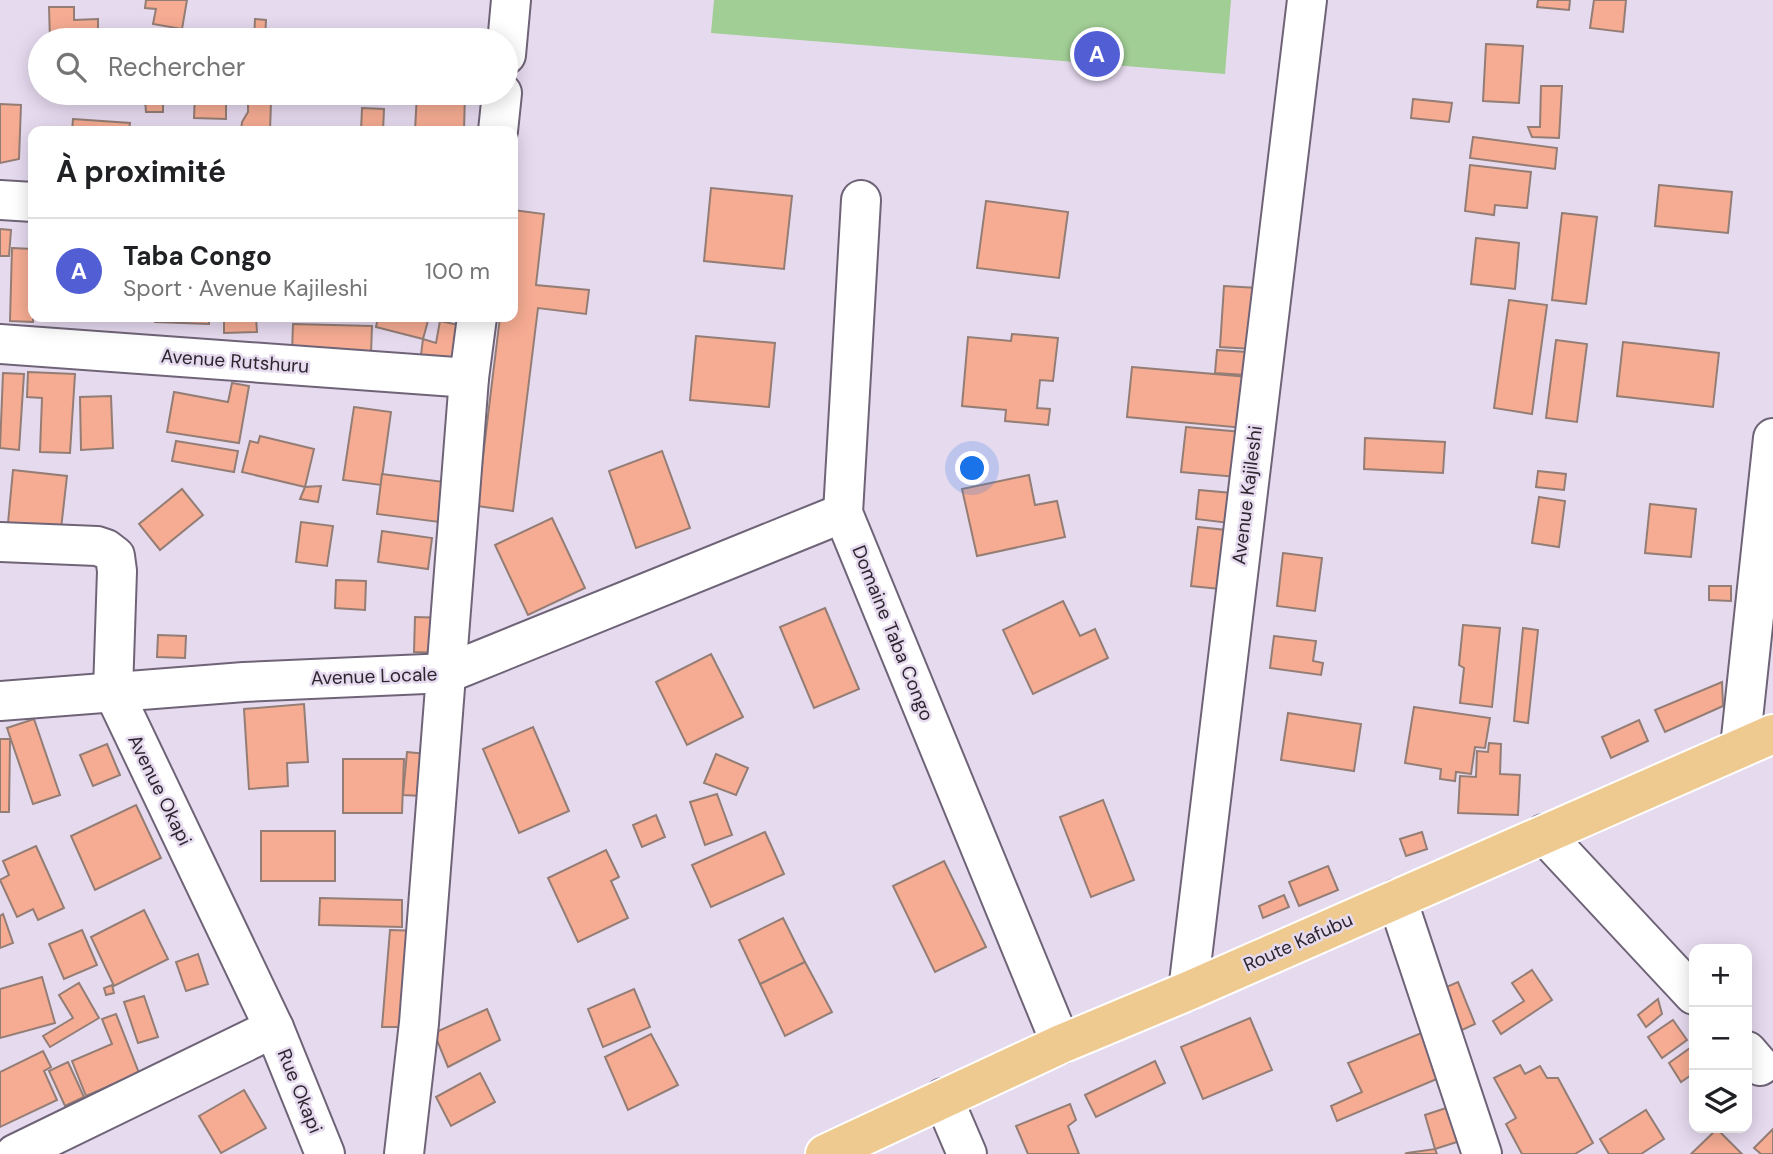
<!DOCTYPE html>
<html lang="fr">
<head>
<meta charset="utf-8">
<style>
	body { margin:0; font-family:"DM Sans",sans-serif; background:#f6f6f6; color:#202124 }
	.controls { position:absolute; right:21px; bottom:21px; display:grid; overflow:hidden; border-radius:14px; box-shadow:0 4px 18px #0003 }
	.controls button { width:63px; height:63px; display:grid; place-items:center; padding:0; border:0; border-bottom:2px solid #e0e0e0; background:#fff; color:#202124; font:35px sans-serif }
	.you { position:absolute; left:973px; top:469px; width:24px; height:24px; margin:-18px; border:5px solid #fff; border-radius:50%; background:#1a73e8; box-shadow:0 0 0 10px #1a73e833 }
	.badge { display:grid; place-items:center; width:46px; height:46px; border-radius:50%; background:#525ed4; color:#fff; font-size:23px; font-weight:700 }
	.pin { position:absolute; translate:-50% -50%; border:4px solid #fff; box-shadow:0 2px 7px #0006 }
	.list { margin:0; padding:0; list-style:none }
	h2 { display:flex; justify-content:space-between; align-items:center; height:91px; margin:0; padding:0 28px; font-size:30px }
	h2 small { font-size:23px; font-weight:400; color:#757577 }
	.list li { display:grid; grid-template-columns:46px 1fr auto; gap:21px; align-items:center; box-sizing:border-box; height:105px; padding:0 28px; border-top:2px solid #e0e0e0 }
	.list b { display:block; font-size:26px; white-space:nowrap }
	.list p { margin:0; font-size:23px; white-space:nowrap; color:#757577 }
	.list em { font-size:23px; font-style:normal; color:#757577 }
	.icon { flex:none; width:38px; height:38px; fill:none; stroke:currentColor; stroke-width:2; stroke-linecap:round; stroke-linejoin:round }
	.map { position:relative; flex:none; width:1773px; height:1154px; overflow:hidden }
	.search { position:absolute; background:#fff; box-shadow:0 4px 18px #0003; left:28px; top:28px; width:490px; height:77px; display:flex; align-items:center; gap:18px; box-sizing:border-box; padding:0 24px; border-radius:38px; color:#757577; font-size:26px }
	.panel { position:absolute; background:#fff; box-shadow:0 4px 18px #0003; left:28px; top:126px; width:490px; height:196px; border-radius:14px }
	.map>svg:first-child { display:block }
	.green { fill:#a1ce95 }
	.building { fill:#f6ac93; stroke:#947d75; stroke-width:2 }
	.lines { fill:none; stroke-linecap:round; stroke-linejoin:round }
	.minor-casing { stroke:#6f6477; stroke-width:42 }
	.major-casing { stroke:#fff; stroke-width:42 }
	.minor { stroke:#fff; stroke-width:38 }
	.major { stroke:#eeca91; stroke-width:38 }
	.labels { text-anchor:middle; dominant-baseline:central; stroke-width:5; stroke-linejoin:round; paint-order:stroke }
	.street-label { font-size:19px; fill:#2c272f; stroke:#e6daef }
</style>
</head>
<body>
<div class="map">
<svg width="1773" height="1154" viewBox="0 0 1773 1154">
	<rect width="100%" height="100%" fill="#e6daef"/>
	<!-- green -->
	<polygon class="green" points="714,0 1231,0 1225,74 711,33"/>
	<!-- building -->
	<g class="building">
		<polygon points="146,0 187,0 182,29 153,24 156,9 145,8"/>
		<polygon points="1538,0 1570,0 1569,10 1537,7"/>
		<polygon points="1594,0 1626,0 1623,32 1590,28"/>
		<polygon points="49,7 74,7 74,20 98,19 98,40 50,40"/>
		<polygon points="255,19 266,20 265,40 254,40"/>
		<polygon points="1486,44 1523,46 1519,103 1483,101"/>
		<polygon points="1541,86 1562,86 1559,138 1532,137 1528,127 1540,127"/>
		<polygon points="82,93 163,93 163,112 146,112 145,99 82,100"/>
		<polygon points="417,93 465,93 464,131 415,131"/>
		<polygon points="195,94 226,94 226,119 194,118"/>
		<polygon points="1413,99 1452,103 1449,122 1411,118"/>
		<polygon points="248,101 271,102 270,131 241,131 242,122 248,112"/>
		<polygon points="0,104 21,105 19,159 0,163"/>
		<polygon points="362,108 384,109 383,131 361,131"/>
		<polygon points="73,119 130,123 129,131 72,131"/>
		<polygon points="1473,137 1557,148 1555,169 1470,158"/>
		<polygon points="1470,165 1531,172 1527,208 1495,205 1494,215 1465,211"/>
		<polygon points="1659,185 1732,192 1728,233 1655,226"/>
		<polygon points="711,188 792,196 784,269 704,261"/>
		<polygon points="986,201 1068,212 1059,278 977,268"/>
		<polygon points="513,210 544,214 536,285 589,290 586,314 538,308 513,511 477,506 500,317 513,317"/>
		<polygon points="1562,213 1597,217 1586,304 1552,300"/>
		<polygon points="0,229 11,230 9,256 0,256"/>
		<polygon points="1476,238 1519,243 1515,289 1471,284"/>
		<polygon points="12,248 33,249 33,322 10,321"/>
		<polygon points="1224,286 1258,288 1253,349 1220,347"/>
		<polygon points="1509,300 1547,305 1532,414 1494,408"/>
		<polygon points="126,317 146,317 146,320 126,319"/>
		<polygon points="155,317 209,317 209,324 155,322"/>
		<polygon points="224,317 256,317 257,332 224,333"/>
		<polygon points="378,317 429,317 423,339 376,327"/>
		<polygon points="440,321 468,327 461,363 421,355 423,339 436,343"/>
		<polygon points="293,324 372,326 371,354 292,352"/>
		<polygon points="1012,334 1058,338 1053,381 1040,380 1037,408 1050,409 1048,425 1005,421 1006,410 962,406 968,337 1011,341"/>
		<polygon points="696,336 775,343 769,407 690,400"/>
		<polygon points="1556,340 1587,344 1577,422 1546,418"/>
		<polygon points="1623,342 1719,353 1713,407 1617,396"/>
		<polygon points="1217,350 1247,352 1245,375 1215,373"/>
		<polygon points="1132,367 1249,377 1244,428 1127,417"/>
		<polygon points="28,372 75,374 70,453 40,452 42,398 27,397"/>
		<polygon points="3,373 24,374 19,450 0,448"/>
		<polygon points="232,383 249,386 239,443 167,432 174,392 228,402"/>
		<polygon points="111,396 113,448 81,450 80,397"/>
		<polygon points="354,407 391,412 381,485 343,480"/>
		<polygon points="1186,427 1242,432 1237,477 1181,472"/>
		<polygon points="260,436 314,449 305,487 242,472 250,441 258,443"/>
		<polygon points="1365,438 1445,442 1443,473 1364,469"/>
		<polygon points="176,441 238,451 234,472 172,461"/>
		<polygon points="662,451 690,528 636,548 609,471"/>
		<polygon points="13,470 67,476 61,529 8,523"/>
		<polygon points="1538,471 1566,474 1564,490 1536,487"/>
		<polygon points="382,474 452,483 447,523 377,514"/>
		<polygon points="1029,475 1035,505 1057,501 1065,537 977,556 962,489"/>
		<polygon points="321,486 318,502 300,499 305,487"/>
		<polygon points="182,489 203,515 160,550 139,524"/>
		<polygon points="1199,490 1232,493 1229,523 1196,519"/>
		<polygon points="1539,497 1565,501 1559,547 1532,543"/>
		<polygon points="1650,504 1696,509 1691,557 1645,553"/>
		<polygon points="552,518 585,588 528,615 495,545"/>
		<polygon points="301,522 333,526 327,566 296,562"/>
		<polygon points="1198,527 1226,530 1220,589 1191,586"/>
		<polygon points="382,531 432,538 428,569 378,562"/>
		<polygon points="1283,553 1322,558 1315,611 1277,606"/>
		<polygon points="336,580 366,581 365,610 335,608"/>
		<polygon points="1709,586 1731,586 1731,601 1709,600"/>
		<polygon points="1063,601 1080,636 1095,629 1108,658 1033,694 1003,630"/>
		<polygon points="825,608 859,689 814,708 780,627"/>
		<polygon points="415,617 448,618 447,653 414,652"/>
		<polygon points="1463,625 1500,628 1492,707 1460,703 1464,668 1459,665"/>
		<polygon points="1523,628 1538,630 1528,723 1514,721"/>
		<polygon points="158,635 186,636 185,658 157,657"/>
		<polygon points="1274,636 1316,641 1313,661 1323,663 1321,675 1270,668"/>
		<polygon points="711,654 743,717 687,745 656,682"/>
		<polygon points="1722,682 1723,706 1665,732 1655,710"/>
		<polygon points="304,704 308,762 287,763 288,786 249,789 244,709"/>
		<polygon points="1414,707 1490,718 1485,748 1475,747 1471,774 1456,772 1455,781 1440,779 1441,769 1405,763"/>
		<polygon points="1288,713 1361,724 1354,771 1281,760"/>
		<polygon points="34,719 60,795 33,804 7,728"/>
		<polygon points="1639,720 1648,741 1611,758 1602,737"/>
		<polygon points="533,727 569,811 519,833 483,749"/>
		<polygon points="0,739 10,739 9,812 0,812"/>
		<polygon points="1489,743 1501,744 1500,774 1520,775 1518,815 1458,813 1460,776 1476,777 1477,751 1488,752"/>
		<polygon points="107,744 120,775 93,786 80,755"/>
		<polygon points="407,752 426,754 422,796 403,795"/>
		<polygon points="716,754 748,768 736,795 704,783"/>
		<polygon points="343,759 404,759 402,813 343,813"/>
		<polygon points="717,794 732,835 705,845 690,802"/>
		<polygon points="1103,800 1134,880 1091,897 1060,817"/>
		<polygon points="136,805 161,858 95,890 71,836"/>
		<polygon points="656,815 665,837 642,847 633,825"/>
		<rect x="261" y="831" width="74" height="50"/>
		<polygon points="765,832 784,874 711,907 692,865"/>
		<polygon points="1422,832 1427,849 1406,856 1400,839"/>
		<polygon points="36,846 64,908 38,920 33,909 17,917 0,880 9,875 3,861"/>
		<polygon points="606,850 619,877 611,881 628,918 578,942 548,878"/>
		<polygon points="944,861 986,947 935,972 893,886"/>
		<polygon points="1328,866 1338,890 1299,906 1289,882"/>
		<polygon points="1284,895 1289,907 1263,918 1259,906"/>
		<polygon points="320,898 402,900 402,927 319,925"/>
		<polygon points="144,910 168,959 114,986 91,937"/>
		<polygon points="3,914 13,943 0,948 0,916"/>
		<polygon points="783,918 805,962 760,984 739,940"/>
		<polygon points="82,930 97,965 64,979 49,944"/>
		<polygon points="390,930 421,931 409,1027 382,1027"/>
		<polygon points="198,954 208,984 186,991 176,962"/>
		<polygon points="805,962 832,1012 785,1036 760,984"/>
		<polygon points="1532,970 1552,1000 1501,1034 1493,1021 1524,1001 1512,983"/>
		<polygon points="42,977 55,1023 0,1038 0,989"/>
		<polygon points="1458,982 1475,1024 1462,1030 1444,988"/>
		<polygon points="79,983 99,1018 50,1047 43,1036 73,1018 59,995"/>
		<polygon points="112,985 114,993 106,995 104,988"/>
		<polygon points="634,989 650,1027 603,1047 588,1009"/>
		<polygon points="144,996 158,1037 138,1043 124,1002"/>
		<polygon points="1658,999 1662,1014 1646,1027 1638,1015"/>
		<polygon points="487,1009 500,1040 448,1067 434,1033"/>
		<polygon points="116,1014 139,1073 86,1096 72,1061 112,1044 102,1019"/>
		<polygon points="1250,1018 1272,1070 1203,1099 1181,1047"/>
		<polygon points="1673,1020 1687,1040 1662,1058 1648,1037"/>
		<polygon points="1424,1032 1444,1076 1337,1121 1331,1106 1362,1092 1348,1063"/>
		<polygon points="651,1034 678,1085 628,1110 605,1057"/>
		<polygon points="1693,1046 1694,1073 1681,1082 1669,1063"/>
		<polygon points="43,1051 51,1067 44,1071 57,1100 0,1127 0,1072"/>
		<polygon points="1155,1061 1165,1083 1096,1117 1085,1095"/>
		<polygon points="68,1062 84,1097 65,1106 49,1071"/>
		<polygon points="1520,1065 1525,1074 1540,1066 1547,1078 1558,1078 1593,1143 1575,1154 1522,1154 1506,1124 1516,1118 1494,1078"/>
		<polygon points="480,1073 495,1102 451,1126 436,1097"/>
		<polygon points="244,1090 266,1128 221,1153 199,1116"/>
		<polygon points="1070,1104 1076,1120 1068,1126 1079,1154 1028,1154 1016,1126"/>
		<polygon points="1452,1106 1463,1140 1435,1149 1425,1115"/>
		<polygon points="1646,1110 1664,1139 1641,1154 1609,1154 1600,1139"/>
		<polygon points="1717,1129 1742,1154 1691,1154"/>
		<polygon points="1773,1129 1773,1154 1761,1154 1754,1148"/>
		<polygon points="1435,1149 1437,1154 1405,1154 1407,1153"/>
	</g>
	<g class="lines">
		<defs>
			<g id="minor">
				<polyline points="506,55 511,0"/>
				<polyline points="498,131 502,93"/>
				<polyline points="0,200 33,202"/>
				<polyline points="861,200 843,513 1061,1044"/>
				<polyline points="0,344 469,378"/>
				<polyline points="0,542 97,546 106,549 115,556 117,571 113,691 274,1028 325,1154"/>
				<polyline points="0,701 244,682 448,673 843,513"/>
				<polyline points="1740,747 1773,438"/>
				<polyline points="1544,834 1694,995"/>
				<polyline points="1397,899 1482,1154"/>
				<polyline points="1188,991 1307,0"/>
				<polyline points="1747,1051 1760,1066"/>
				<polyline points="943,1098 967,1154"/>
				<polyline points="15,1154 274,1028"/>
				<polyline points="404,1154 419,1023 469,378 477,317"/>
			</g>
			<polyline id="major" points="825,1154 1061,1044 1188,991 1773,734"/>
		</defs>
		<!-- minor casing -->
		<use href="#minor" class="minor-casing"/>
		<!-- major casing -->
		<use href="#major" class="major-casing"/>
		<!-- minor -->
		<use href="#minor" class="minor"/>
		<!-- major -->
		<use href="#major" class="major"/>
	</g>
	<g class="labels">
		<!-- street labels -->
		<g class="street-label">
			<text transform="translate(235 361) rotate(4)">Avenue Rutshuru</text>
			<text transform="translate(1247 495) rotate(-83)">Avenue Kajileshi</text>
			<text transform="translate(893 633) rotate(68)">Domaine Taba Congo</text>
			<text transform="translate(374 676) rotate(-2)">Avenue Locale</text>
			<text transform="translate(160 790) rotate(64)">Avenue Okapi</text>
			<text transform="translate(1298 942) rotate(-24)">Route Kafubu</text>
			<text transform="translate(300 1091) rotate(68)">Rue Okapi</text>
		</g>
	</g>
</svg>
<div class="controls">
<button>+</button>
<button>−</button>
<button><svg class="icon" aria-label="layers" viewBox="0 0 24 24"><path d="M12 4l9 5-9 5-9-5zM3 14l9 5 9-5"/></svg></button>
</div>
<div class="you"></div>
<div class="pin badge" style="left:1097px;top:54px">A</div>
<div class="search"><svg class="icon" aria-label="search" viewBox="0 0 24 24"><circle cx="10" cy="10" r="6"/><path d="M15 15l6 6"/></svg>Rechercher</div>
<section class="panel">
<h2>À proximité<small></small></h2>
<ul class="list">
<li><span class="badge">A</span><div><b>Taba Congo</b><p>Sport · Avenue Kajileshi</p></div><em>100 m</em></li>
</ul>
</section>
</div>
</body>
</html>
